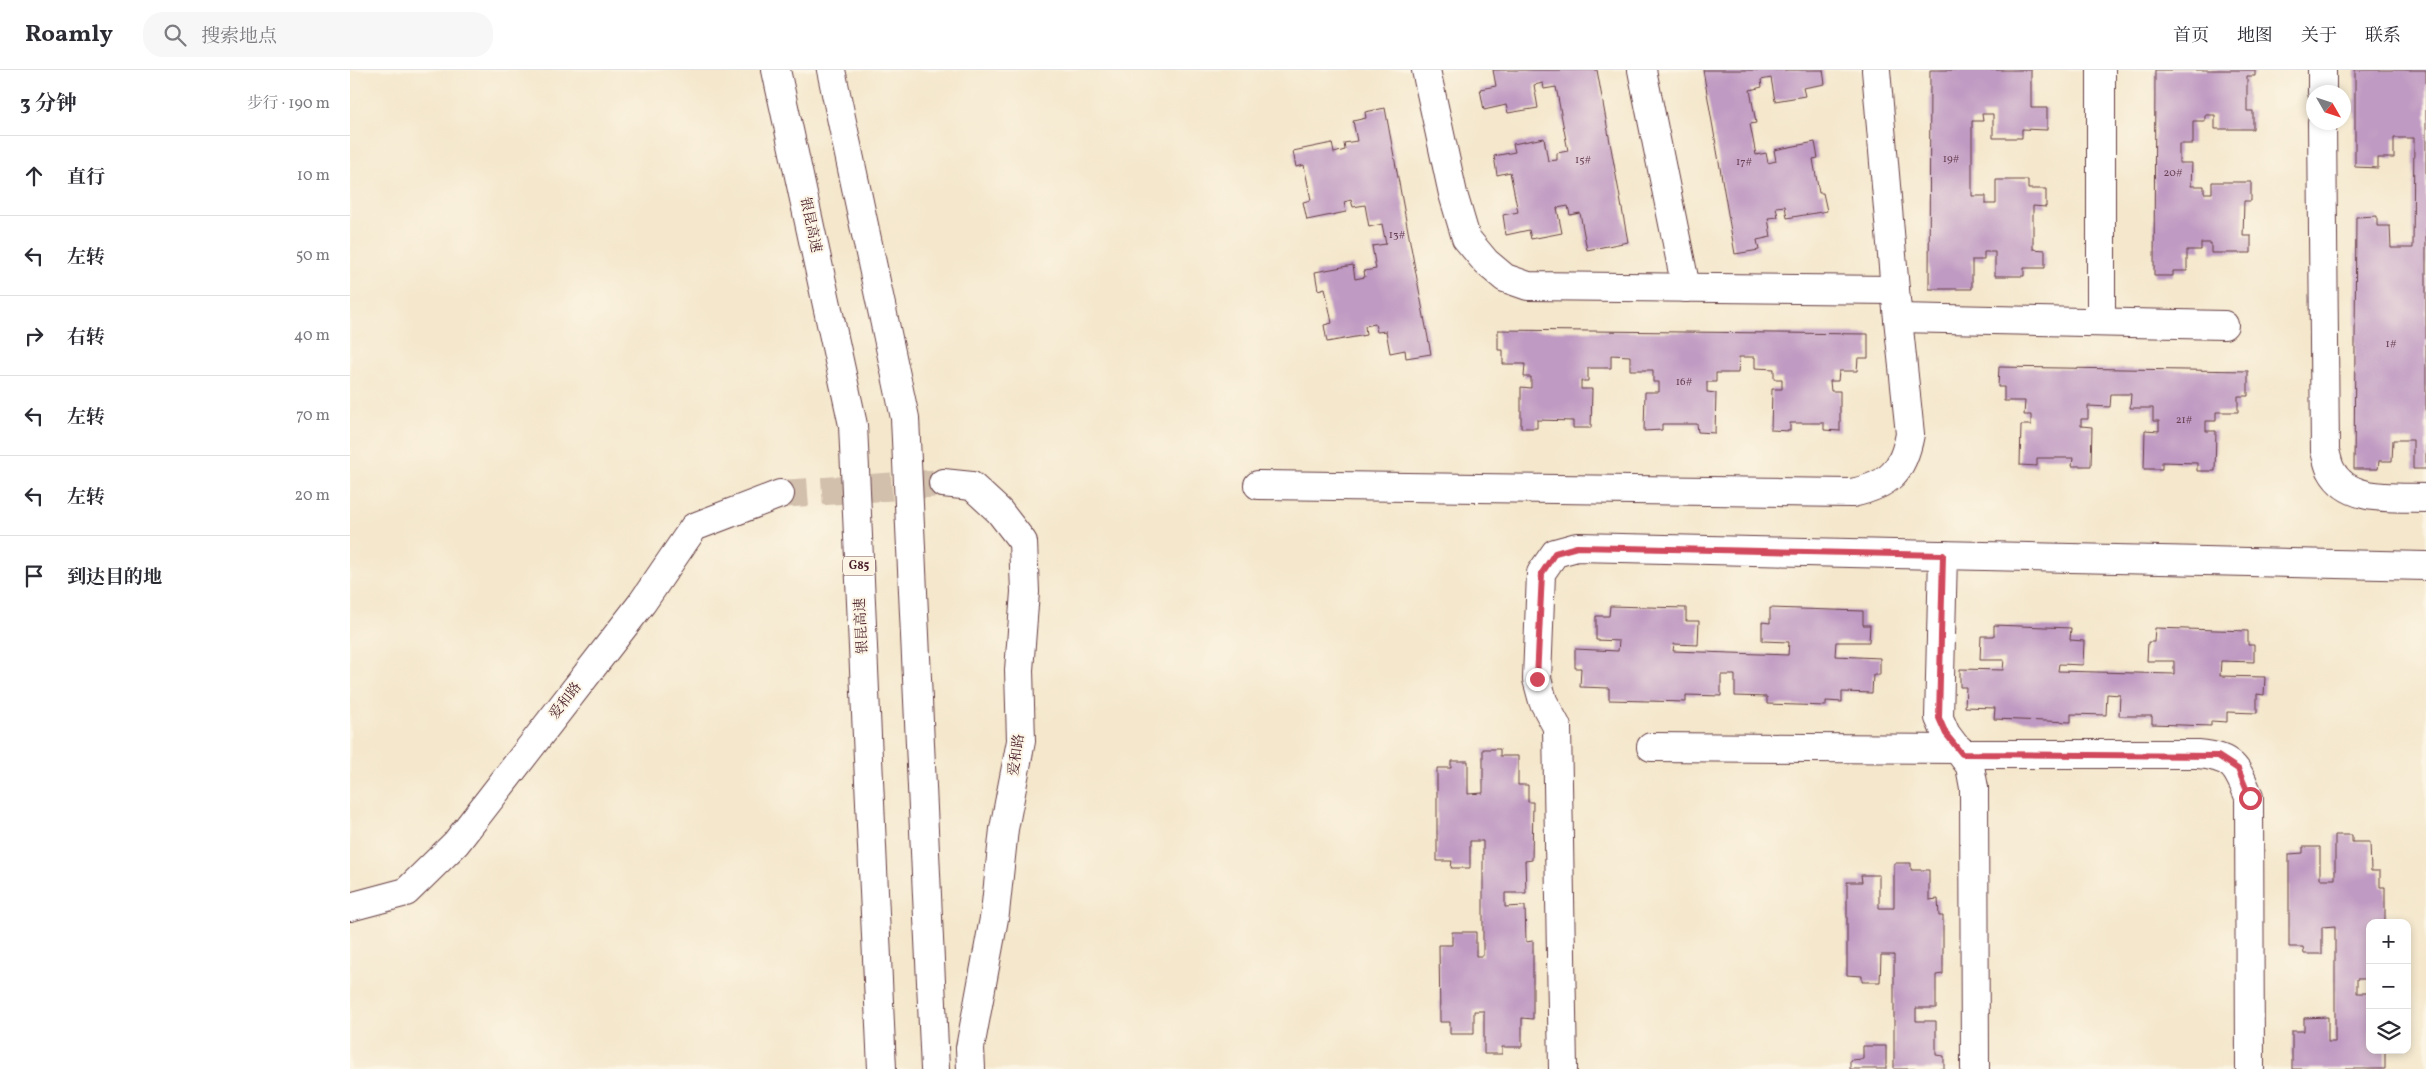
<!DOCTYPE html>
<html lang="zh">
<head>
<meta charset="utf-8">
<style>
	body { margin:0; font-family:Vollkorn,"Noto Serif SC",serif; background:#f7f7f7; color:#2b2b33 }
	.controls { position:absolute; right:15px; bottom:15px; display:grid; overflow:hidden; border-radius:10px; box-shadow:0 2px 8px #0003 }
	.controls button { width:45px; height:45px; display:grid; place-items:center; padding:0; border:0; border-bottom:1px solid #e1e1e2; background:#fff; color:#2b2b33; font:25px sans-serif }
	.compass { position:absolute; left:1956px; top:15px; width:45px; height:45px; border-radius:50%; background:#fff; box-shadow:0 2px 8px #0003; rotate:129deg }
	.stop { position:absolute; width:15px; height:15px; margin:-11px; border:4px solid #d1495b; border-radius:50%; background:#fff }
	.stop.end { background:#d1495b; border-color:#fff; box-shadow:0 1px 5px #0008 }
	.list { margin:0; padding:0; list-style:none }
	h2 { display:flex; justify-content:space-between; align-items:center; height:65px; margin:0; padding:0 20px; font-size:21px }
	h2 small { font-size:16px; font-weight:400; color:#7c7c81 }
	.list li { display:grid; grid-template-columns:32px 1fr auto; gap:15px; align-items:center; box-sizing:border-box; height:80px; padding:0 20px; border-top:1px solid #e1e1e2 }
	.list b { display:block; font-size:19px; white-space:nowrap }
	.list em { font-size:16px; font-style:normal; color:#7c7c81 }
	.icon { flex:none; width:28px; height:28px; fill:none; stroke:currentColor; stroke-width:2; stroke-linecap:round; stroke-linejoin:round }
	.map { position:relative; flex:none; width:2076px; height:999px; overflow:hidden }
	header { display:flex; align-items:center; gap:30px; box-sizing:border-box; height:70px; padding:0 25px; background:#fff; border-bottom:1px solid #e1e1e2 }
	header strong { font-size:24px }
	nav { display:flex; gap:28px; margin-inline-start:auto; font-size:18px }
	.search { width:350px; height:45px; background:#f7f7f7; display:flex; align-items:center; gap:12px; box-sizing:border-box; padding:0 18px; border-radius:20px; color:#7c7c81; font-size:19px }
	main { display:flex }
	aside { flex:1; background:#fff }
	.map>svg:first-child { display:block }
	.building { fill:#bf9ac2 }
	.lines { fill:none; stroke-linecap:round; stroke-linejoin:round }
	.minor-tunnel { stroke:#d2bfac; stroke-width:28; stroke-dasharray:28 14; stroke-linecap:butt }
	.minor-casing { stroke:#643d43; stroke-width:30 }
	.highway-casing { stroke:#643d43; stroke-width:30 }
	.minor { stroke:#fff; stroke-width:28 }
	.highway { stroke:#fff; stroke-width:28 }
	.route { stroke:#d1495b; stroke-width:6 }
	.labels { text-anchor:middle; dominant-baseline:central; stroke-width:4; stroke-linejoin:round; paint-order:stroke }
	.number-label { font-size:11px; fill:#673e51 }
	.shield { fill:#fcf5e5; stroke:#7f5f63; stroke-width:1 }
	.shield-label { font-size:12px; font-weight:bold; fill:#4a1f2b }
	.street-label { font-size:14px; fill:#4a1f2b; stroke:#fcf5e5 }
</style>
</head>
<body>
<header>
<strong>Roamly</strong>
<div class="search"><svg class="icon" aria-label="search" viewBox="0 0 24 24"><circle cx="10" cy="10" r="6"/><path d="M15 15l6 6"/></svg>搜索地点</div>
<nav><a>首页</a><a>地图</a><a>关于</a><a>联系</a></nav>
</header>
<main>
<aside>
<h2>3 分钟<small>步行 · 190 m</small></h2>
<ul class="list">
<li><svg class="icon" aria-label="ahead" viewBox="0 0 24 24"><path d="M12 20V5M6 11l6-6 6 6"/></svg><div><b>直行</b></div><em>10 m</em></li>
<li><svg class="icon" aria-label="left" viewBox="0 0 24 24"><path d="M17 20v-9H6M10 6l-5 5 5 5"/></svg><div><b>左转</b></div><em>50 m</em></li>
<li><svg class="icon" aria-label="right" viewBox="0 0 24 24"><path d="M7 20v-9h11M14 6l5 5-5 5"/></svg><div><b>右转</b></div><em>40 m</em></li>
<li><svg class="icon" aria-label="left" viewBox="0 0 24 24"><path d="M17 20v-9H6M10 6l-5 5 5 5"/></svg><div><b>左转</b></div><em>70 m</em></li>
<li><svg class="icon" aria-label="left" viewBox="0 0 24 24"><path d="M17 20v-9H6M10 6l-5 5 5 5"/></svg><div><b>左转</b></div><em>20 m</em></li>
<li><svg class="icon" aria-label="arrive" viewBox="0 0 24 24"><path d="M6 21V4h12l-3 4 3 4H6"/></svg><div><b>到达目的地</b></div></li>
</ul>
</aside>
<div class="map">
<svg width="2076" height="999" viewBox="0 0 2076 999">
	<rect width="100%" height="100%" fill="#fcf5e5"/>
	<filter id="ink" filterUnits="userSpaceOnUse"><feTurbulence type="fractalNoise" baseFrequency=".02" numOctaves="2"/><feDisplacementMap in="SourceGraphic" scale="10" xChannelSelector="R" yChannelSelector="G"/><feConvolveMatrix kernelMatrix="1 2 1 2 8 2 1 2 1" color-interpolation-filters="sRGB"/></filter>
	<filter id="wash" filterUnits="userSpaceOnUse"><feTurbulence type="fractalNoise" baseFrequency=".0096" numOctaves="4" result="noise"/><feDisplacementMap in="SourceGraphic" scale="20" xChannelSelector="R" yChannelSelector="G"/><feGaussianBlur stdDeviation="1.12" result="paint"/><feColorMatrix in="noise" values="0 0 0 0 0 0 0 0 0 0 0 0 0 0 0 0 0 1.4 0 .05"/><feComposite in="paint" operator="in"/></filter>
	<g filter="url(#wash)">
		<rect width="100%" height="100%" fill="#f4e7cc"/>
		<g id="blocks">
			<!-- building -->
			<g class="building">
				<polygon points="1143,0 1247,0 1278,172 1237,180 1230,143 1220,145 1218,136 1207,138 1212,163 1181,169 1179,160 1156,165 1153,145 1168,142 1160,102 1147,105 1144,86 1165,82 1163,74 1194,68 1198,91 1207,90 1207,83 1218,81 1206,17 1194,19 1193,13 1184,15 1188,38 1158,43 1156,35 1134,40 1130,19 1146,16"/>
				<polygon points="1353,0 1473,0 1475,14 1453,18 1455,26 1425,31 1421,8 1411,10 1412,17 1400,20 1406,53 1400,54 1406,85 1416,83 1418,93 1426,91 1424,80 1465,72 1468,88 1463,89 1469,123 1473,123 1477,141 1437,148 1435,136 1426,137 1428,147 1418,148 1421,167 1407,170 1409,180 1385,184"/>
				<polygon points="1580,0 1681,0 1681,38 1697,38 1697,60 1672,59 1672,68 1643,68 1643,44 1632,44 1633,51 1622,51 1622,126 1636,126 1636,134 1646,134 1646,110 1678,110 1678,119 1696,119 1696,137 1683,136 1683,179 1695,180 1695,198 1674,198 1674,206 1645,206 1645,182 1634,182 1634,190 1622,190 1622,219 1579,219"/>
				<polygon points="1805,0 1905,0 1905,6 1897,6 1897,41 1903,41 1903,59 1865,59 1865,45 1855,45 1855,51 1843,51 1843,74 1829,74 1829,93 1842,93 1841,116 1854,116 1854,123 1862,123 1862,112 1901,112 1901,131 1894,131 1893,166 1901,166 1901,183 1861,183 1861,173 1851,173 1851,180 1837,180 1837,201 1823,201 1823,206 1804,206"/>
				<polygon points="2005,0 2076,0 2076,399 2063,399 2063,370 2043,370 2042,391 2029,391 2028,399 2004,399 2006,147 2027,146 2027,156 2040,156 2041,178 2063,178 2064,68 2044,68 2044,88 2028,88 2028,98 2005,97"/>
				<polygon points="1035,38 1081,284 1056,288 1055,280 1040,283 1036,261 1027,262 1025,254 1015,256 1016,265 977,272 974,255 982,253 975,218 968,220 965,202 1003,195 1005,209 1015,207 1014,201 1026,199 1022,176 1036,174 1032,154 1019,157 1015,135 1003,137 1001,130 994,132 996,142 957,150 953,132 961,130 954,95 946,97 943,81 982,73 984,83 995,80 994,73 1007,71 1003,51 1016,48 1015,42"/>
				<polygon points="1148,260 1518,264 1518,288 1508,288 1507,301 1489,301 1488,311 1480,311 1481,321 1490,321 1490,361 1474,360 1474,353 1440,353 1440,361 1421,360 1422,319 1432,319 1432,309 1424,309 1424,299 1405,298 1405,287 1389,287 1388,303 1366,303 1366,312 1357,312 1357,322 1366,323 1365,363 1348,362 1347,354 1312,354 1312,360 1294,361 1295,322 1309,322 1309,312 1303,312 1303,300 1280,300 1280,286 1261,285 1261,298 1238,298 1238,311 1231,311 1231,319 1242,319 1241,358 1223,358 1223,351 1187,350 1187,358 1171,358 1171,317 1181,318 1181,307 1174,307 1175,294 1153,294 1153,280 1148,280"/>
				<polygon points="1649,297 1898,301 1898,326 1888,326 1888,342 1866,342 1866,351 1856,351 1856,361 1866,361 1865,401 1847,401 1847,393 1812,392 1812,399 1794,399 1795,360 1809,361 1809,351 1803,351 1803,338 1780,338 1781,324 1761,324 1760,337 1738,336 1738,349 1731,349 1731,356 1742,357 1741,396 1722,396 1723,388 1687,388 1687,396 1670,395 1671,355 1681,355 1681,345 1674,345 1675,331 1654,331 1654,317 1648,317"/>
				<polygon points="1260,536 1336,538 1336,551 1349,551 1348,575 1324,574 1323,581 1438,585 1439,572 1412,571 1412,552 1420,553 1420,538 1513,541 1513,555 1520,555 1519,572 1486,572 1485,586 1530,588 1530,605 1523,605 1522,623 1492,622 1492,632 1476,631 1476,636 1417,634 1417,627 1385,626 1385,605 1371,605 1371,626 1336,625 1336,632 1259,630 1259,618 1230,617 1231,598 1225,598 1225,579 1268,581 1269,571 1246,570 1246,546 1259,546"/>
				<polygon points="1644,555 1721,558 1720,570 1734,571 1733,595 1709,594 1708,601 1824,604 1824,591 1797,591 1798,572 1804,572 1805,558 1898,561 1898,575 1904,575 1904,592 1871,591 1870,606 1915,607 1914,625 1907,624 1907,643 1877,642 1877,652 1861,651 1861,656 1802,654 1802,646 1769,646 1770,625 1757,624 1756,645 1721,644 1721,652 1644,649 1645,638 1615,637 1616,617 1610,617 1610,599 1653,600 1654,590 1630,590 1631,566 1644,566"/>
				<polygon points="1133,679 1150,679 1150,686 1168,686 1168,715 1178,715 1178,732 1183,732 1182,790 1175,791 1176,823 1155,823 1155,837 1175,836 1176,872 1183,871 1183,949 1172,948 1172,977 1152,977 1152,984 1134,984 1134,941 1124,941 1124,964 1100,964 1100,952 1090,952 1089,875 1102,875 1102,862 1126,862 1126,886 1133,886 1133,771 1120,771 1120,798 1101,798 1102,791 1087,791 1087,698 1101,698 1101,691 1118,691 1118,724 1133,723"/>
				<polygon points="1985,765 2002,765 2002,772 2020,772 2021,801 2030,801 2030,817 2035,817 2035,853 2020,853 2020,909 2007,909 2007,923 2020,923 2020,980 2035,980 2035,999 1942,999 1942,961 1954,961 1954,948 1978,947 1978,972 1985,972 1985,856 1972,857 1972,884 1954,884 1953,877 1939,877 1939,784 1953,783 1953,777 1970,777 1970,809 1985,809"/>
				<polygon points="1544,793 1561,793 1561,800 1579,800 1579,830 1588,829 1589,846 1593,846 1593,904 1586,905 1586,938 1566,938 1566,951 1586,951 1586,985 1594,986 1594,999 1544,999 1544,885 1531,885 1530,912 1512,912 1512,906 1497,905 1497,812 1512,812 1511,805 1529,805 1529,838 1544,838"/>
				<polygon points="1513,976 1536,976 1536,999 1500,999 1500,990 1513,989"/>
			</g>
		</g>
	</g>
	<g filter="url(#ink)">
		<use href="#blocks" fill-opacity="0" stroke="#643d43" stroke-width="1"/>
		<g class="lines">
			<!-- minor-tunnel -->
			<polyline class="minor-tunnel" points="430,424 593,413"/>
			<defs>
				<g id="minor">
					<polyline points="1076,0 1103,124 1116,168 1136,192 1155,208 1178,216 1545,220"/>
					<polyline points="1292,0 1336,218"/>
					<polyline points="1972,0 1972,22"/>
					<path d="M1972,52L1975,381C1977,387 1978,395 1981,400C1998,433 2044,427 2076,428"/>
					<polyline points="1548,248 1874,255"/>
					<polyline points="1751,252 1751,0"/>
					<polyline points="593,413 622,416 649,441 673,472 675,522 669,600 671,671 654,759 645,843 620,978 621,999"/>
					<path d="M908,415L1502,423C1539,415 1553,402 1560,364L1545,220L1526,0"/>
					<polyline points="1593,485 1589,648 1596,664 1620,696 1624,718 1625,999"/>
					<polyline points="1301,677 1609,679"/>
					<path d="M1612,684H1848C1883,687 1887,697 1899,727L1900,999"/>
					<polyline points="0,837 56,822 106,773 292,533 344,457 430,424"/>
					<polyline points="1213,999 1207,657 1193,631 1187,609 1191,503 1205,483 1227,477 2076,496"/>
				</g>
				<g id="highway">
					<polyline points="426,0 503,355 532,999"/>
					<polyline points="481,0 555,348 585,999"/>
				</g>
			</defs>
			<!-- minor casing -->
			<use href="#minor" class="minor-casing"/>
			<!-- highway casing -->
			<use href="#highway" class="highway-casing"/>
			<!-- minor -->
			<use href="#minor" class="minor"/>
			<!-- highway -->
			<use href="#highway" class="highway"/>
		</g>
	</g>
	<g class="lines" filter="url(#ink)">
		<!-- route -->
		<polyline class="route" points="1187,609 1192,503 1205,483 1227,477 1593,485 1589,648 1596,664 1612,684 1868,686 1888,699 1900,728"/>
	</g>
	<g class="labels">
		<!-- number labels -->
		<g class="number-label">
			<text x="1601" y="89">19#</text>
			<text x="1233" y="90">15#</text>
			<text x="1394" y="92">17#</text>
			<text x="1823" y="103">20#</text>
			<text x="1047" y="165">13#</text>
			<text x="2041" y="274">1#</text>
			<text x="1334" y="312">16#</text>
			<text x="1834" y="350">21#</text>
		</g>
		<!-- shield labels -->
		<rect class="shield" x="493" y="486.5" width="32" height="19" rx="4"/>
		<g class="shield-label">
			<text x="509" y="496">G85</text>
		</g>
		<!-- street labels -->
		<g class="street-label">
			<text transform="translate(460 155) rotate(78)">银昆高速</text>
			<text transform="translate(512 556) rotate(-93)">银昆高速</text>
			<text transform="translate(216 631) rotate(-52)">爱和路</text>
			<text transform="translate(667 685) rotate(-82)">爱和路</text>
		</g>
	</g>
</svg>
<div class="controls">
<button>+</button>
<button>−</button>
<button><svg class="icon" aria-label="layers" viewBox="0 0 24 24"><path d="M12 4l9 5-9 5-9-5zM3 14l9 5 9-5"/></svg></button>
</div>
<svg class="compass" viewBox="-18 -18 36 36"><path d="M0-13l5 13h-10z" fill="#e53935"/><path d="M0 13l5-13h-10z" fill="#7c7c81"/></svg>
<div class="stop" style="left:1900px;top:728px"></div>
<div class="stop end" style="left:1187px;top:609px"></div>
</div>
</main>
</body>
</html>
